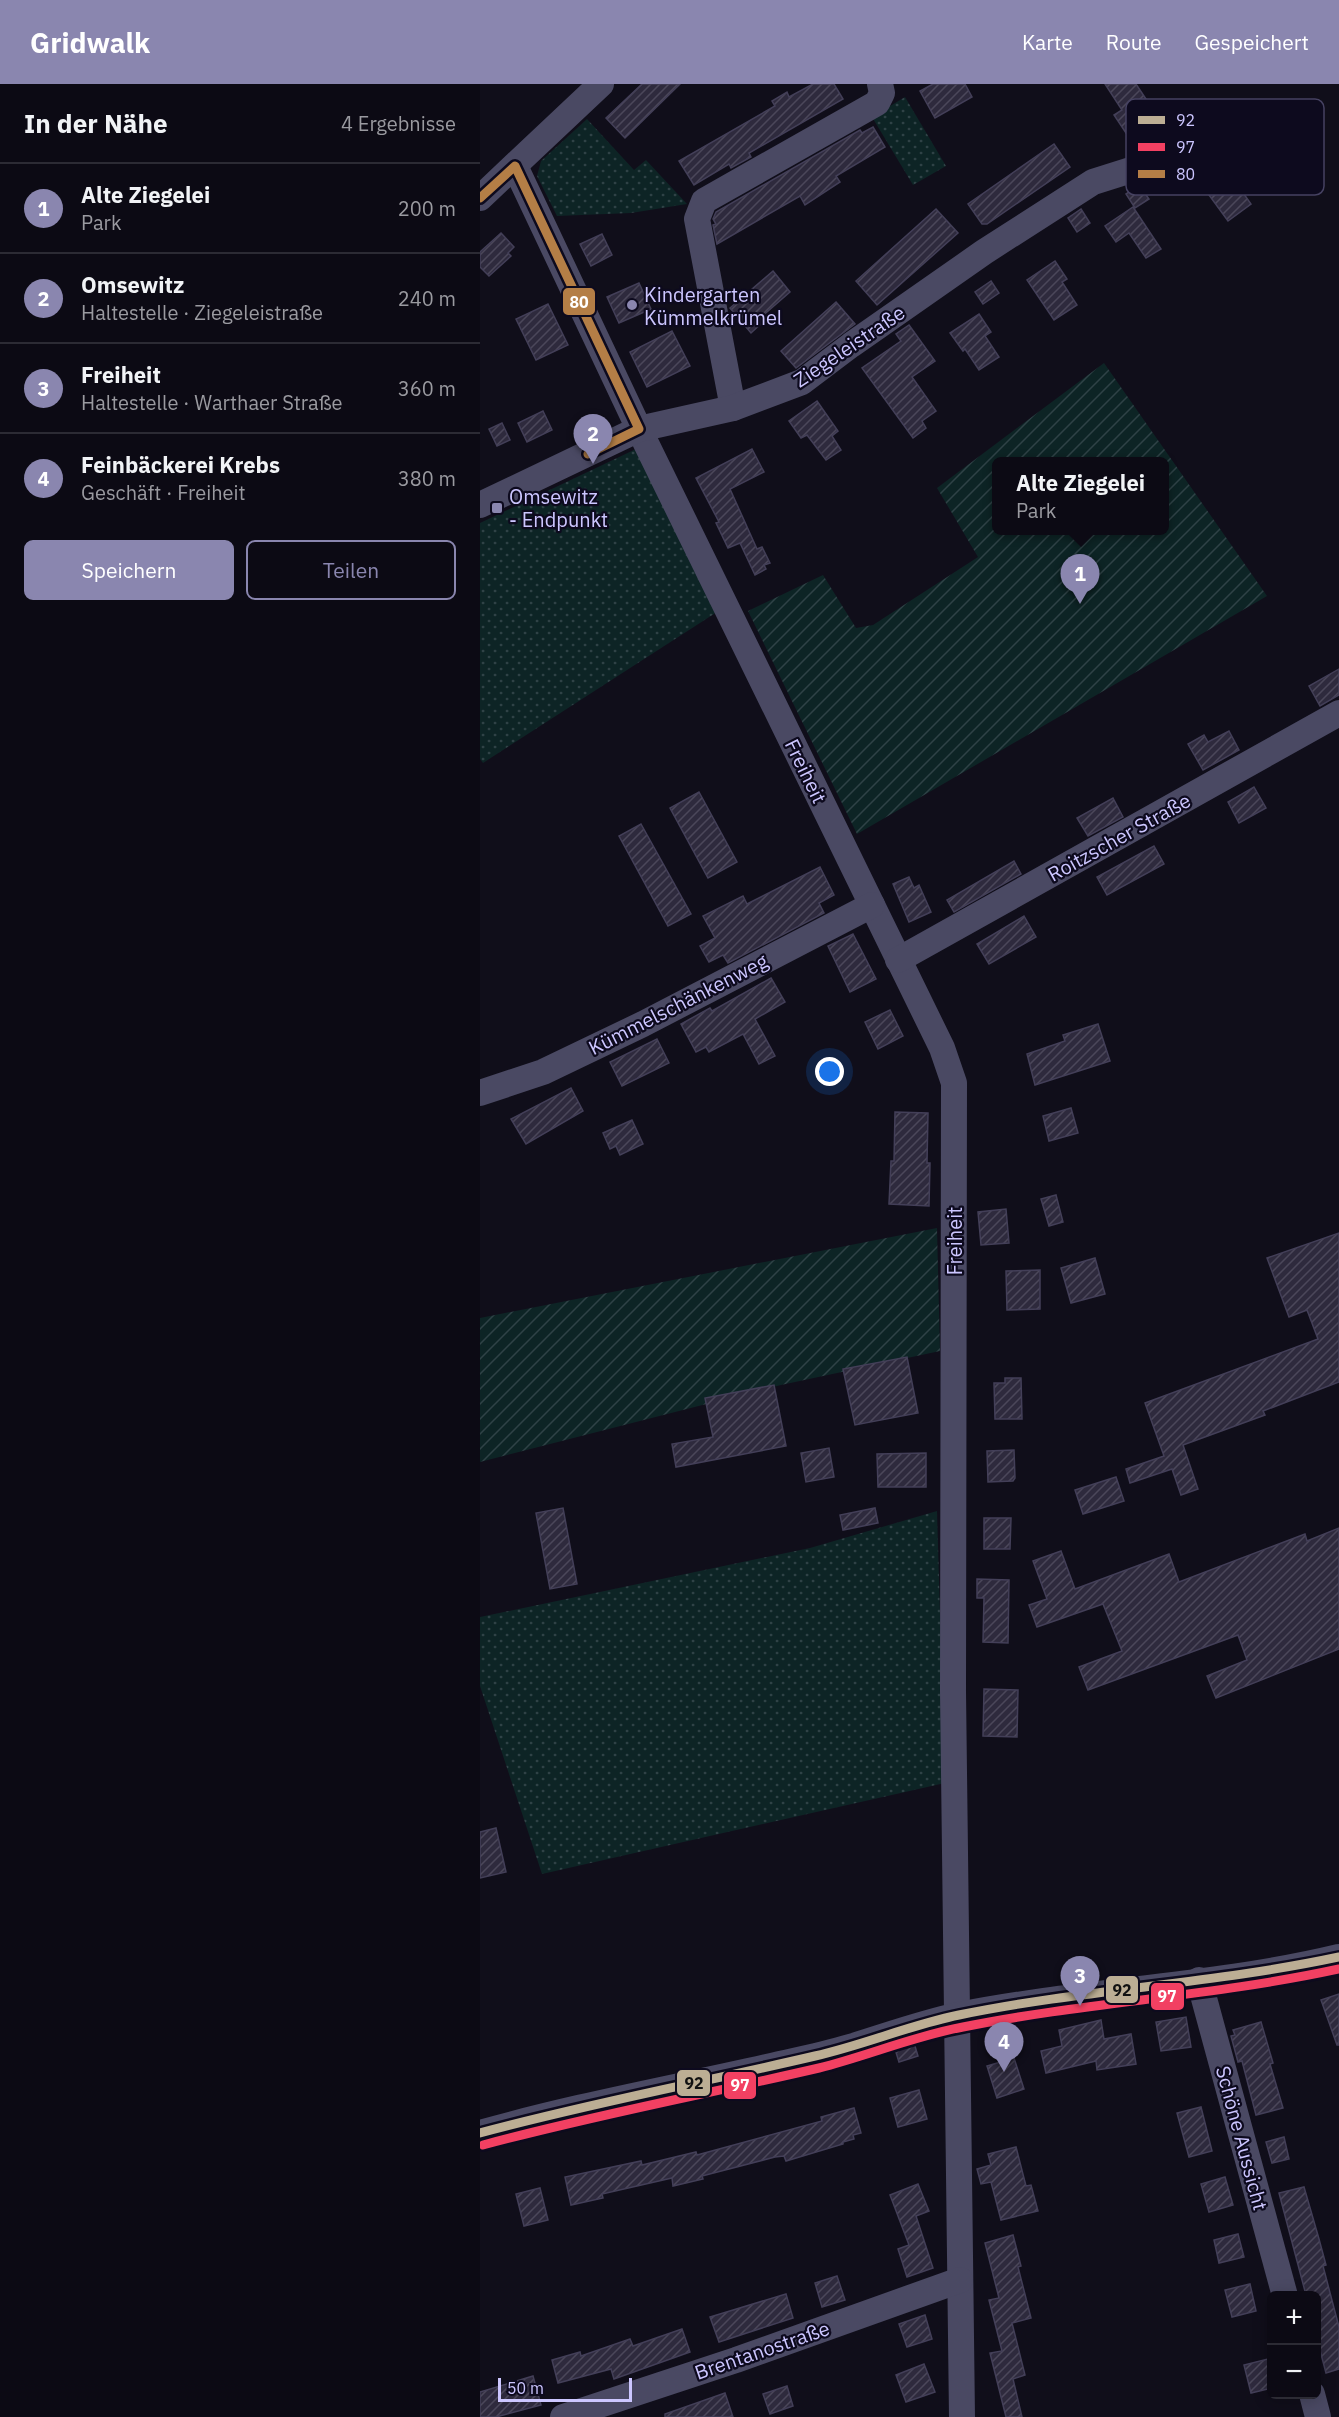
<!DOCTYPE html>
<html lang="de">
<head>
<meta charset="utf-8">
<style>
	body { margin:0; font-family:"IBM Plex Sans",sans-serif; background:#1a1822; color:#f1f3f6 }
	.controls { position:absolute; right:18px; bottom:18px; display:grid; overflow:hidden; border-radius:9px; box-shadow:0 3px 15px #0003 }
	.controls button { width:54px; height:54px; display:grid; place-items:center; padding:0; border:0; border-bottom:2px solid #2c2b34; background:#0c0a14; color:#f1f3f6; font:30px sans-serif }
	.scale { position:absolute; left:18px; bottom:15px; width:134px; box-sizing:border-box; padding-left:6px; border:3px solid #ccc6ff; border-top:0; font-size:16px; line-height:21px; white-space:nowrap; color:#ccc6ff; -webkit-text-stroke:4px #0d0a1e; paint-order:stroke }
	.you { position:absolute; left:350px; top:988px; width:21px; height:21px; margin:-15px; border:4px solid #fff; border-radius:50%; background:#1a73e8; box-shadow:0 0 0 9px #1a73e833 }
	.badge { display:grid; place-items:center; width:39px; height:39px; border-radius:50%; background:#8a86af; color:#fff; font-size:20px; font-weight:700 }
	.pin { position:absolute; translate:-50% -50px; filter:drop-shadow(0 2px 3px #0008) }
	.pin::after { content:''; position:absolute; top:32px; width:21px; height:18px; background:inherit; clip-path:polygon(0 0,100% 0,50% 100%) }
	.popup { position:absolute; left:512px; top:373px; width:177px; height:78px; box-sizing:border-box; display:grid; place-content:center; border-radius:9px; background:#0c0a14; filter:drop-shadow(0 2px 4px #0005); font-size:20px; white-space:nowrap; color:#9a9aa0 }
	.popup b { font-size:22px; color:#f1f3f6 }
	.popup::after { content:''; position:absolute; left:50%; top:100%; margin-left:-12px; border:12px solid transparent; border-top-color:#0c0a14 }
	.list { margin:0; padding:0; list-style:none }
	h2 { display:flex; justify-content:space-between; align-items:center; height:78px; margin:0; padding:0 24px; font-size:26px }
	h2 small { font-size:20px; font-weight:400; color:#9a9aa0 }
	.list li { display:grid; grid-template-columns:39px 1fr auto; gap:18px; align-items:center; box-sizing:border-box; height:90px; padding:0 24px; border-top:2px solid #2c2b34 }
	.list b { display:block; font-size:22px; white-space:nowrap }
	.list p { margin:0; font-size:20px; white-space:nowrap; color:#9a9aa0 }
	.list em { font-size:20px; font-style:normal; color:#9a9aa0 }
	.actions { display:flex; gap:12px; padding:18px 24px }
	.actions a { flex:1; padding:14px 0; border:2px solid #8a86af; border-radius:9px; text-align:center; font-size:21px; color:#8a86af }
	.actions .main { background:#8a86af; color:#fff }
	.map { position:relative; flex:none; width:859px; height:2333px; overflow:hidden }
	header { display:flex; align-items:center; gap:36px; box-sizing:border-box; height:84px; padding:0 30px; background:#8a86af; color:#fff }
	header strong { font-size:28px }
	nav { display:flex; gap:33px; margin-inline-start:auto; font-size:21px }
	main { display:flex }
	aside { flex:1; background:#0c0a14 }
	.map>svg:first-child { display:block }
	.grass { fill:url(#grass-dots) }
	.garden { fill:url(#garden-furrows); fill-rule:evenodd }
	.building { fill:url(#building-hatch); stroke:#433f58; stroke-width:1.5 }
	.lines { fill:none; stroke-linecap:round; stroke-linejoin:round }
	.minor { stroke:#4a4963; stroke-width:26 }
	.bus-1-casing { stroke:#0d0a1e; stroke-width:14 }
	.bus-2-casing { stroke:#0d0a1e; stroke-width:14 }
	.bus-3-casing { stroke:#0d0a1e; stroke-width:14 }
	.bus-1 { stroke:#bcae94; stroke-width:9 }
	.bus-2 { stroke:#f24062; stroke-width:9 }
	.bus-3 { stroke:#b47e46; stroke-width:9 }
	.poi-dot { fill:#8a86af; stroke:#0d0a1e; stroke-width:2 }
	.labels { text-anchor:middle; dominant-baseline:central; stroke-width:4.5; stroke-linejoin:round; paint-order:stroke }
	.poi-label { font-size:20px; fill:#ccc6ff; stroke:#0d0a1e; text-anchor:start }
	.street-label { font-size:20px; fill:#ccc6ff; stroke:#0d0a1e }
	.key { fill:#0d0a1e; stroke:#464262; stroke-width:1.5 }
	.key-label { font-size:16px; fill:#ccc6ff }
	.line-badge { stroke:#0d0a1e; stroke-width:2 }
	.badge-label { font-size:16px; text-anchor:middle; font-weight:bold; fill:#fff }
	.pale-badge-label { font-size:16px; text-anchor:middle; font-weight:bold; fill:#111 }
</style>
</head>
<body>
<header>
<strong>Gridwalk</strong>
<nav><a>Karte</a><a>Route</a><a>Gespeichert</a></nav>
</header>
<main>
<aside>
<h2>In der Nähe<small>4 Ergebnisse</small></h2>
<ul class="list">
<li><span class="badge">1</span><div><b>Alte Ziegelei</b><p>Park</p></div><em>200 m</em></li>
<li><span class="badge">2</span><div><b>Omsewitz</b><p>Haltestelle · Ziegeleistraße</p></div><em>240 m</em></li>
<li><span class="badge">3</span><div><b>Freiheit</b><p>Haltestelle · Warthaer Straße</p></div><em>360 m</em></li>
<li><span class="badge">4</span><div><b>Feinbäckerei Krebs</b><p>Geschäft · Freiheit</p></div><em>380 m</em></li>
</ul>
<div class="actions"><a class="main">Speichern</a><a>Teilen</a></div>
</aside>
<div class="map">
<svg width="859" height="2333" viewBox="0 0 859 2333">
	<defs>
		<pattern id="grass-dots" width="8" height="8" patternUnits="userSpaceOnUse" patternTransform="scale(1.5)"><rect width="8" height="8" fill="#0d2425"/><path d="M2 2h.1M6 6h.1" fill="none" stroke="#2f4246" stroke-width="1.8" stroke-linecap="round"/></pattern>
		<pattern id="garden-furrows" width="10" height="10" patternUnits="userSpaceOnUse" patternTransform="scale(1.5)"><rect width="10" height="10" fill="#0d2425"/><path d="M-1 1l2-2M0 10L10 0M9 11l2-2" fill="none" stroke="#2f4246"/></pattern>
		<pattern id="building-hatch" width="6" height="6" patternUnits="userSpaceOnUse" patternTransform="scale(1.5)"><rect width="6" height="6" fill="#2e2a3d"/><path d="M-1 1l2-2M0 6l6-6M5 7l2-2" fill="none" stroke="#4b475a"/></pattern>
	</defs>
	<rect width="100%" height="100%" fill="#100e1a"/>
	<!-- grass -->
	<g class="grass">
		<polygon points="425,13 466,82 433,101 392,33"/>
		<polygon points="107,35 154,86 166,76 207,120 151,129 77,132 57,92 61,77"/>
		<polygon points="156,365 237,528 3,679 0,675 0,439"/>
		<polygon points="457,1427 465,1699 62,1790 0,1602 0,1533 330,1464"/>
	</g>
	<!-- garden -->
	<g class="garden">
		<path d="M624,279L787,512L377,750L268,527L343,491L376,544L393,541L498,473L457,404ZM516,378H684V446H516Z"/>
		<polygon points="457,1144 460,1267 301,1301 0,1378 0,1234"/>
	</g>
	<!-- building -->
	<g class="building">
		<polygon points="162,0 200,0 145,54 126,34"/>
		<polygon points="333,0 354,0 363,15 269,69 271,73 251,84 249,80 214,101 199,77 295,22 292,17 307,8 309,13"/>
		<polygon points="453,0 485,0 492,13 455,34 440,7"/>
		<polygon points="625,0 656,0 676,30 646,49 634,31 642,26"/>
		<polygon points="393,43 405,63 356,92 360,98 325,121 320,112 237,160 233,141 236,140 233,135 236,128 380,46 382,49"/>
		<polygon points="574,60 590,83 507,140 502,140 488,120"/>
		<polygon points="675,65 683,78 668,87 660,74"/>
		<polygon points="733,66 771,120 748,137 721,100 715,104 703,87"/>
		<polygon points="659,101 669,115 655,124 646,110"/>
		<polygon points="653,123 681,165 666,174 649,149 636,158 625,142"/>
		<polygon points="456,125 478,149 397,221 376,197"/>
		<polygon points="601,125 610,139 597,148 588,134"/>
		<polygon points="21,149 34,163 28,169 31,172 9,192 0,183 0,168"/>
		<polygon points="122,150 132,171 111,182 100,160"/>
		<polygon points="575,177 587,195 582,198 597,221 574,236 547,196"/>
		<polygon points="293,187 310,208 280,234 283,238 271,249 250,224"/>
		<polygon points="511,197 519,209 503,220 495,208"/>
		<polygon points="159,199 171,225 139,239 127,213"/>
		<polygon points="356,218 375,240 316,284 301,267"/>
		<polygon points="68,220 88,261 56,276 36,235"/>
		<polygon points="499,230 511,248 505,252 519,273 499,286 485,265 483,267 470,249"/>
		<polygon points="429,241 455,277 432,293 456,327 442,337 446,344 433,354 382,284 421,257 416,250"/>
		<polygon points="192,247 210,282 167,303 150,268"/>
		<polygon points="337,317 358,347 352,352 361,366 346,376 327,351 321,354 309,337"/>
		<polygon points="63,327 72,346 47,358 38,339"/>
		<polygon points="22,339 30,356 17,362 9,345"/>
		<polygon points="272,365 284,388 250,405 277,465 282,463 290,479 284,481 286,485 275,491 260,459 248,464 236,439 239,438 216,394"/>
		<polygon points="859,585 859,611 840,622 829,602"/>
		<polygon points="749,647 759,666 723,686 708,660 724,651 728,658"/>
		<polygon points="774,703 786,724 759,739 748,718"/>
		<polygon points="219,708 257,778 228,794 190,724"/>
		<polygon points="633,714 643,733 608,752 597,734"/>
		<polygon points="161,740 211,830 188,842 139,752"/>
		<polygon points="674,762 684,780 627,811 617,793"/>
		<polygon points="534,777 541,790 474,828 467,816"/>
		<polygon points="340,783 354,811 339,819 344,829 248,879 243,871 229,878 220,862 235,854 223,832 263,812 267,820"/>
		<polygon points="429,793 434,804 439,801 451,828 429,838 413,800"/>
		<polygon points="544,832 556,853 509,880 497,860"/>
		<polygon points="373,850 396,895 370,908 348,862"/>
		<polygon points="291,894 305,918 275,935 295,972 279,980 263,950 229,968 226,963 216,968 201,940 230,924 232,927"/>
		<polygon points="410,926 423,952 398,965 385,938"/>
		<polygon points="618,940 630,977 555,1001 547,970 585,957 583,951"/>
		<polygon points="177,955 189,979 142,1002 130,978"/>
		<polygon points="91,1004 103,1027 46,1060 31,1035"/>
		<polygon points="591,1024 598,1049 569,1057 563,1032"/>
		<polygon points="415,1028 448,1029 447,1079 450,1079 449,1122 409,1120 411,1077 414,1077"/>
		<polygon points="152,1036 163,1060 140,1071 136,1062 130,1065 123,1049"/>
		<polygon points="576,1111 583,1138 569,1142 561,1115"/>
		<polygon points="526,1125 529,1159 501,1161 498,1128"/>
		<polygon points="859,1149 859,1298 783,1327 785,1331 703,1361 718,1405 701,1411 692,1385 650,1399 646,1385 684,1372 665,1319 838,1255 827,1226 809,1233 787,1174"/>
		<polygon points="615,1174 625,1210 591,1219 581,1184"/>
		<polygon points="560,1186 560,1225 527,1226 526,1187"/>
		<polygon points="427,1273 438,1329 375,1341 363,1285"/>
		<polygon points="525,1294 541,1294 542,1335 515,1335 514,1299 525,1299"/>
		<polygon points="294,1301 306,1362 196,1383 192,1360 233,1353 225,1314"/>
		<polygon points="349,1364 354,1393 326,1398 321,1369"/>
		<polygon points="534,1366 535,1394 533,1397 508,1398 507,1367"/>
		<polygon points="446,1369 446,1403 398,1403 397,1370"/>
		<polygon points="636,1393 644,1417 603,1430 595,1406"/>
		<polygon points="83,1424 97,1500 70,1505 56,1429"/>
		<polygon points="395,1424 398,1439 363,1446 360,1431"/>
		<polygon points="504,1434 531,1434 530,1465 504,1465"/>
		<polygon points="859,1444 859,1565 736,1614 727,1592 767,1576 758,1551 608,1606 599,1583 642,1567 623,1520 557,1543 549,1521 567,1515 553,1477 581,1467 595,1505 689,1470 699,1498 825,1450 827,1457"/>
		<polygon points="497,1495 529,1496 528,1559 503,1558 504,1514 497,1514"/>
		<polygon points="504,1605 538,1606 537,1653 503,1652"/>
		<polygon points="16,1744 26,1788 0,1794 0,1748"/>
		<polygon points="859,1910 859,1961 857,1961 841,1916"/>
		<polygon points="706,1933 711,1963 681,1967 676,1938"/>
		<polygon points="621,1936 624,1955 651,1950 656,1980 617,1986 616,1977 566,1989 561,1967 582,1962 579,1946"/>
		<polygon points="781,1938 793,1979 790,1980 803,2024 776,2031 762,1977 758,1978 751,1952 755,1951 753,1946"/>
		<polygon points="434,1959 438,1972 419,1978 415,1965"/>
		<polygon points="534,1974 544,2005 517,2014 507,1982"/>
		<polygon points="439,2006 447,2035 418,2043 410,2014"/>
		<polygon points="721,2023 732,2067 709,2073 697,2029"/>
		<polygon points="374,2024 381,2049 373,2051 374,2055 363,2058 363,2060 306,2077 304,2072 295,2073 222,2092 223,2095 193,2102 192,2094 122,2110 123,2114 91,2121 85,2093 161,2077 162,2081 216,2068 217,2071 342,2037 341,2033"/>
		<polygon points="804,2053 809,2075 792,2079 786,2058"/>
		<polygon points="536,2063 546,2102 551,2101 558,2127 521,2136 511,2098 501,2100 497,2085 511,2081 508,2070"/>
		<polygon points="745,2093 753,2121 729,2128 721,2100"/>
		<polygon points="438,2100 449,2127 436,2132 453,2184 427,2193 418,2165 429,2161 410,2111"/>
		<polygon points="824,2103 839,2155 846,2181 843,2182 859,2243 859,2285 846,2289 837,2255 837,2211 826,2211 799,2109"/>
		<polygon points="60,2104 68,2136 44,2142 36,2110"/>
		<polygon points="758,2150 764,2173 739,2179 734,2156"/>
		<polygon points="533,2151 541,2182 538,2183 551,2234 532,2239 545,2291 533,2295 542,2333 526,2333 510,2269 522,2267 509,2216 519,2214 505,2159"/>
		<polygon points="357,2192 365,2216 342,2223 335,2199"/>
		<polygon points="770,2200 776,2227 752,2233 745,2206"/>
		<polygon points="306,2210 313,2234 239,2258 230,2233"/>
		<polygon points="445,2231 452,2255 427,2263 419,2240"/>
		<polygon points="202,2245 210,2268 134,2295 131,2285 78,2299 72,2276 100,2268 101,2272 150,2255 153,2262"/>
		<polygon points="792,2274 792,2304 771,2309 764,2281"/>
		<polygon points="444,2280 455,2308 426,2318 416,2291"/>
		<polygon points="53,2292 61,2321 16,2333 0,2333 0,2308"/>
		<polygon points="307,2302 313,2322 290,2330 283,2310"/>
		<polygon points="245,2309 253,2333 185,2333 185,2330"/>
	</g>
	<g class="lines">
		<!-- minor -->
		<g class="minor">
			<polyline points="35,82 159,345 462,964 474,999 473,1607 482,2333"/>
			<polyline points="0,114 121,0"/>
			<polyline points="253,324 217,135 224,117 397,19 402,9 400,0"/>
			<polyline points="0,421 159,345 253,324 322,298 371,261 504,168 613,98 651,86"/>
			<polyline points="418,876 859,629"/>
			<polyline points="0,1009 63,988 163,940 392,821"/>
			<polyline points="719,1896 805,2212"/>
			<path d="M0,2049C99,2021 200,2003 300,1980C323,1975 347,1970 370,1963C406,1952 442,1939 479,1931C605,1906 734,1903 859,1873"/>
			<polyline points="832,2310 838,2333"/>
			<polyline points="83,2333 256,2276 480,2196"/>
		</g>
		<defs>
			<path id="bus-1" d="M0,2049C111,2019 224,1998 335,1972C384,1961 430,1941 479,1931C605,1905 733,1900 859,1873"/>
			<path id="bus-2" d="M3,2061C114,2031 227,2010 339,1984C387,1972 434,1952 483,1943C607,1918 735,1912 859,1885"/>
			<polyline id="bus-3" points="0,114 35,82 159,345 108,370"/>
		</defs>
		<!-- bus-1 casing -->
		<use href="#bus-1" class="bus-1-casing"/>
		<!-- bus-2 casing -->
		<use href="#bus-2" class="bus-2-casing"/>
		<!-- bus-3 casing -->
		<use href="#bus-3" class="bus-3-casing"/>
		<!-- bus-1 -->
		<use href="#bus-1" class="bus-1"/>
		<!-- bus-2 -->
		<use href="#bus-2" class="bus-2"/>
		<!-- bus-3 -->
		<use href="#bus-3" class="bus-3"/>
	</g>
	<!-- markers -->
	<g class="poi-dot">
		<circle cx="152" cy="221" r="6"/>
		<rect x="11" y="418" width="12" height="12" rx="3"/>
	</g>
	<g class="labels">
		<!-- poi labels -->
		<g class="poi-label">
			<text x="164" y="210">Kindergarten<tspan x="164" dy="23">Kümmelkrümel</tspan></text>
			<text x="29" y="412">Omsewitz<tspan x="29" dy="23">- Endpunkt</tspan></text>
		</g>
		<!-- street labels -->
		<g class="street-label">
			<text transform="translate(369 262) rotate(-34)">Ziegeleistraße</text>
			<text transform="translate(326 687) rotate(64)">Freiheit</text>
			<text transform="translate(639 753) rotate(-29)">Roitzscher Straße</text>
			<text transform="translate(198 920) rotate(-27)">Kümmelschänkenweg</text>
			<text transform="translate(474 1157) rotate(-90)">Freiheit</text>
			<text transform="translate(762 2054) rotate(75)">Schöne Aussicht</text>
			<text transform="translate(282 2266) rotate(-19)">Brentanostraße</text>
		</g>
	</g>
	<!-- legend -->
	<rect x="646" y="15" width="198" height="96" rx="9" class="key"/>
	<rect x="658" y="32" width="27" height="8" fill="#bcae94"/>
	<rect x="658" y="59" width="27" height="8" fill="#f24062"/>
	<rect x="658" y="86" width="27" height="8" fill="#b47e46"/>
	<g class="key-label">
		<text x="696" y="42">92</text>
		<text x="696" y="69">97</text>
		<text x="696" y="96">80</text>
	</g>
	<g class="line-badge">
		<rect x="82" y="203" width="34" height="29" rx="6" fill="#b47e46"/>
		<rect x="625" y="1891" width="34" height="29" rx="6" fill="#bcae94"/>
		<rect x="670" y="1898" width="35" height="29" rx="6" fill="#f24062"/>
		<rect x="196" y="1985" width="35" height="28" rx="6" fill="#bcae94"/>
		<rect x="243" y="1987" width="34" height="29" rx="6" fill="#f24062"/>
	</g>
	<g class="badge-label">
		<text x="99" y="224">80</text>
		<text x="687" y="1918">97</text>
		<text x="260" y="2007">97</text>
	</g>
	<g class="pale-badge-label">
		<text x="642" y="1912">92</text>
		<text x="214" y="2005">92</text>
	</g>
</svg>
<div class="controls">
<button>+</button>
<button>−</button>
</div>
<div class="scale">50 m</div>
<div class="you"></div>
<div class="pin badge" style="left:600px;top:520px">1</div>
<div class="popup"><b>Alte Ziegelei</b>Park</div>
<div class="pin badge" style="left:113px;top:380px">2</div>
<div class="pin badge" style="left:600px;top:1922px">3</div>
<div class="pin badge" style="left:524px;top:1988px">4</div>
</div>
</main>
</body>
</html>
